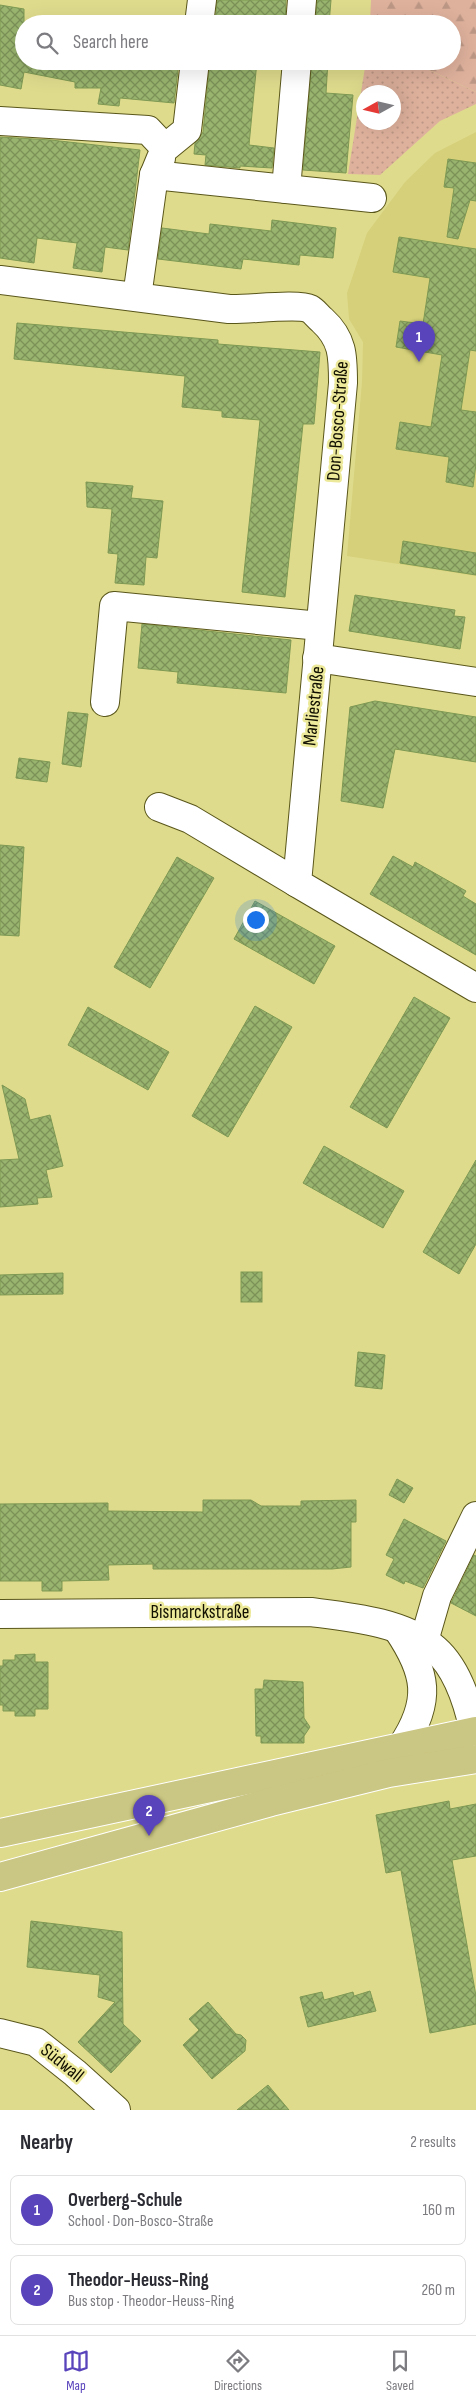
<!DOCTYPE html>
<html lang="en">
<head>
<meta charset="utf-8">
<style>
	body { margin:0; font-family:"Sofia Sans Condensed",sans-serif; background:#f2f2f3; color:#2b2b33 }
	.compass { position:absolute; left:356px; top:85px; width:45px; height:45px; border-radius:50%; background:#fff; box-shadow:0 5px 20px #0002; rotate:262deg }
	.you { position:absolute; left:255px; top:919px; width:18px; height:18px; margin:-12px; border:4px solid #fff; border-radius:50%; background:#1a73e8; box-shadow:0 0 0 8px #1a73e833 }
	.badge { display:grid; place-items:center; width:32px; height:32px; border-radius:50%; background:#5a44bc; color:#fff; font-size:16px; font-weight:700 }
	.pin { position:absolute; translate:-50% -41px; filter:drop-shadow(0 1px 2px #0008) }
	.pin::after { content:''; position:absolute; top:26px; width:18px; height:15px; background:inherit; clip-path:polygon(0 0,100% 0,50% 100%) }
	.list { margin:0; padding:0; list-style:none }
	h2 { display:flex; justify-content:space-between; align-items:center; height:65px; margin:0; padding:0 20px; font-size:21px }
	h2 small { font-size:16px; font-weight:400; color:#7c7c81 }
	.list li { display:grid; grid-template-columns:32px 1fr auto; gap:15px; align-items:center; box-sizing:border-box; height:70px; margin:0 10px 10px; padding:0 10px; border:1px solid #e1e1e2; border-radius:8px }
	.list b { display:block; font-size:19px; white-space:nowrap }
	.list p { margin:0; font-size:16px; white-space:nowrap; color:#7c7c81 }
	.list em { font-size:16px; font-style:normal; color:#7c7c81 }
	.icon { flex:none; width:28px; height:28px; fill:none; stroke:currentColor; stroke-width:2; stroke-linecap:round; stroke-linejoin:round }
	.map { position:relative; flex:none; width:476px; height:2110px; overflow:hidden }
	.search { position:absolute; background:#fff; box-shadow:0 5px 20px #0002; left:15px; right:15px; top:15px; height:55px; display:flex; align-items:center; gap:12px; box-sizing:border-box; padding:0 18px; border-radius:28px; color:#7c7c81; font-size:19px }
	.sheet { height:225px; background:#fff }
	nav { display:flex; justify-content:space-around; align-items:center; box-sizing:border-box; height:70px; border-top:1px solid #e1e1e2; background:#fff; font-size:14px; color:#7c7c81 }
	nav a { display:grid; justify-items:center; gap:2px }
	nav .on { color:#5a44bc }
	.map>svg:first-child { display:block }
	.built { fill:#d5d079 }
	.grass { fill:url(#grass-dots); fill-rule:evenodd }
	.forest { fill:url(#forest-firs) }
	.building { fill:url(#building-cross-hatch); stroke:#7e9953 }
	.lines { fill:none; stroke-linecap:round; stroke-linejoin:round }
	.minor-casing { stroke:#59561a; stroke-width:30 }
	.major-casing { stroke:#fff; stroke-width:30 }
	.minor { stroke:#fff; stroke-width:28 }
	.major { stroke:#cac683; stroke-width:28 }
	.labels { text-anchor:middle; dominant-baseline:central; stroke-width:5; stroke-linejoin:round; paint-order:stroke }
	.street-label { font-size:19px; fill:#110f00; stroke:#ece99a }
</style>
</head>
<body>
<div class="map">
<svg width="476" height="2110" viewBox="0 0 476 2110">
	<defs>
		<pattern id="grass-dots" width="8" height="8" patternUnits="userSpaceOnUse" patternTransform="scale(1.25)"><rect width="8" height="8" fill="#deb19c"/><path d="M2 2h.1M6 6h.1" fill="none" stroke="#bd9785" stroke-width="1.8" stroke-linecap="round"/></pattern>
		<pattern id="forest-firs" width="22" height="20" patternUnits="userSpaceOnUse" patternTransform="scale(1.25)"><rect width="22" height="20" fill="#deb19c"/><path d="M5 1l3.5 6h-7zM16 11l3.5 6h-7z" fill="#bd9785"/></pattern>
		<pattern id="building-cross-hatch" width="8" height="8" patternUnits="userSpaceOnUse" patternTransform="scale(1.25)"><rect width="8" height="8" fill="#99b46e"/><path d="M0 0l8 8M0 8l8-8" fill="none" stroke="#7b9158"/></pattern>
	</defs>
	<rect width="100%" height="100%" fill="#dfdb8d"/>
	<!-- built -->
	<polygon class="built" points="476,132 476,576 347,556 362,382 363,342 349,319 347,293 367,233 405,182 435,153"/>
	<!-- grass -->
	<path class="grass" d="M366,61H410L476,92V104L440,121L380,175L348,174ZM364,92H394V122H364Z"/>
	<!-- forest -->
	<polygon class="forest" points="371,0 476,0 476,92 410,61 452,61 452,24 370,24"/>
	<!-- building -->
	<g class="building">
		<polygon points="217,0 286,0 285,24 215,24"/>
		<polygon points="317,0 331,0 329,24 316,24"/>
		<polygon points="0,5 24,9 24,61 179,61 174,103 120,98 119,106 98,104 101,88 75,88 75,82 24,72 21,89 0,85"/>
		<polygon points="210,61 257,61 249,145 274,148 272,168 240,166 240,168 205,165 206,155 194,154 195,143 203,132"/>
		<polygon points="312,61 328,61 326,93 353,95 346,173 303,170"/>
		<polygon points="0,137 51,140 140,150 128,250 105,247 102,272 73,268 77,243 37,238 34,263 0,258"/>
		<polygon points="448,159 476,163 476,201 470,200 458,239 447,237 454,188 444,187"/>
		<polygon points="272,220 336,228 333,258 300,255 299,265 243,259 241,269 158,259 162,228 209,234 210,224 271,231"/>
		<polygon points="399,237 476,249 476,351 470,350 461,410 476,412 476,464 473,487 446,482 449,457 396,449 400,422 431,427 442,355 396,347 400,321 423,324 430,278 393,272"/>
		<polygon points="17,323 218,340 218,344 320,352 314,424 303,424 285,597 242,592 260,420 222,417 222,411 182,407 185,376 14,359"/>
		<polygon points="86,482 133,486 131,498 163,501 157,558 146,557 144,585 115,583 118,554 108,553 112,509 87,507"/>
		<polygon points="403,541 476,553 476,575 400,563"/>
		<polygon points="355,595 455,610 454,616 465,617 460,649 349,631"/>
		<polygon points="142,624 291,640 286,693 177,683 178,672 138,668"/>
		<polygon points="375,701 476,717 476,762 395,749 383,808 341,801 350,707"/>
		<polygon points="68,712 88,714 81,767 62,764"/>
		<polygon points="19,758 50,762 47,782 16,778"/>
		<polygon points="0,845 24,847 19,936 0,935"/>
		<polygon points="393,856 413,867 415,862 466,891 463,896 476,904 476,955 370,894"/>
		<polygon points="177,857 214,878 150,988 114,967"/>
		<polygon points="255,901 335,946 314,984 234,939"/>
		<polygon points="414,997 450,1018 387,1128 350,1107"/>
		<polygon points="255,1006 292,1027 228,1137 192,1116"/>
		<polygon points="88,1007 169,1052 148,1090 68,1045"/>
		<polygon points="2,1085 25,1099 30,1120 50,1115 63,1166 46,1170 52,1197 37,1198 38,1204 0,1207 0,1160 19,1159"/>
		<polygon points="324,1146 404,1191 383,1228 303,1183"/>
		<polygon points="476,1160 476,1244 459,1274 423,1252"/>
		<rect x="241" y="1272" width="21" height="30"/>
		<polygon points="63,1273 63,1294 0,1295 0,1275"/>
		<polygon points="358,1352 385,1355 382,1389 355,1386"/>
		<polygon points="397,1479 413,1488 404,1503 389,1495"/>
		<polygon points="203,1500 251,1500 261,1506 301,1506 301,1501 356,1500 356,1522 351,1522 351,1567 332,1569 153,1569 153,1564 108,1565 109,1580 62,1581 62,1591 42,1591 42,1581 0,1581 0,1504 108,1503 108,1511 203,1512"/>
		<polygon points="404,1519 446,1541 423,1588 405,1581 404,1584 386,1575 394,1559 386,1555"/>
		<polygon points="474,1555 476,1556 476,1616 451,1603"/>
		<polygon points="35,1654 35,1662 48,1662 48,1709 35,1709 35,1716 15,1716 15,1711 3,1711 3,1705 0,1705 0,1666 3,1666 3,1660 15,1660 15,1655"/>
		<polygon points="264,1680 303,1682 304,1718 310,1727 304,1736 304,1743 261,1743 261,1736 256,1736 255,1689 263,1689"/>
		<polygon points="449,1801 450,1809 476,1804 476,1856 452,1860 476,1996 476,2024 430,2033 401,1870 386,1873 376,1815"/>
		<polygon points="31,1921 122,1932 123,2024 141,2041 111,2073 78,2042 115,2002 98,1997 100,1975 27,1967"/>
		<polygon points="370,1991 376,2011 308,2027 300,1997 322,1992 324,2000 353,1992 354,1996"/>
		<polygon points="208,2002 236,2034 241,2035 246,2040 245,2051 212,2079 183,2045 199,2030 189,2019"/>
		<polygon points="268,2085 289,2110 237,2110"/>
	</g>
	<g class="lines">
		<defs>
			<g id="minor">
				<polyline points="199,24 202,0"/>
				<polyline points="300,24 302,0"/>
				<polyline points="0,121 148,130 165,148 187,130 195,61"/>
				<polyline points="154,175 372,198"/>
				<polyline points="286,189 297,61"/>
				<path d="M0,280L229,309C246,310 298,303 310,309C314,311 318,317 322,320C343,339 343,356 343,383L297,883L476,988"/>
				<polyline points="137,297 154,175 161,158"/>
				<polyline points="317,658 476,682"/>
				<polyline points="105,702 114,606 320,626"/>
				<polyline points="159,807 190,819 297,883"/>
				<path d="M0,1614L311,1612C350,1617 404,1622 435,1649C457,1668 468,1703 474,1731"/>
				<path d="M398,1630C427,1673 432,1701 402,1746"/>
				<polyline points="424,1641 437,1596 476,1516"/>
				<polyline points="0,2033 36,2042 75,2073 116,2110"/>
			</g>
			<g id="major">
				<polyline points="0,1833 476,1731"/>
				<polyline points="0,1877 271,1802 389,1773 476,1759"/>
			</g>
		</defs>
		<!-- minor casing -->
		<use href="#minor" class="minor-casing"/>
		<!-- major casing -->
		<use href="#major" class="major-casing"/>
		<!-- minor -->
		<use href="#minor" class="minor"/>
		<!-- major -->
		<use href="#major" class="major"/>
	</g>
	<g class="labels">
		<!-- street labels -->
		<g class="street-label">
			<text transform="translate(338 421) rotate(-86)">Don-Bosco-Straße</text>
			<text transform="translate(314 706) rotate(-84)">Marliestraße</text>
			<text x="200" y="1612">Bismarckstraße</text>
			<text transform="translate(62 2063) rotate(39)">Südwall</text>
		</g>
	</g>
</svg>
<svg class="compass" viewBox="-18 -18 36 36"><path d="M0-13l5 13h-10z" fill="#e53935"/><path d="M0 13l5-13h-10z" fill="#7c7c81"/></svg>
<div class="you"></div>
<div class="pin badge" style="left:419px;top:362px">1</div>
<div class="pin badge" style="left:149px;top:1836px">2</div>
<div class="search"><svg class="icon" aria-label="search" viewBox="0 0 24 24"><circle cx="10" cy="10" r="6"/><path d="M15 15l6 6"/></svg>Search here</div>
</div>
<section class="sheet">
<h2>Nearby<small>2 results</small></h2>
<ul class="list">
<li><span class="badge">1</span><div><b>Overberg-Schule</b><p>School · Don-Bosco-Straße</p></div><em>160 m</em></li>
<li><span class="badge">2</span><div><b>Theodor-Heuss-Ring</b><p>Bus stop · Theodor-Heuss-Ring</p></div><em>260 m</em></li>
</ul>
</section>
<nav>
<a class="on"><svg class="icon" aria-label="map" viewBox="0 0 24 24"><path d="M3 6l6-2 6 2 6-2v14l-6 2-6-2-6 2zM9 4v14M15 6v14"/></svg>Map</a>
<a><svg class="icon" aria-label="directions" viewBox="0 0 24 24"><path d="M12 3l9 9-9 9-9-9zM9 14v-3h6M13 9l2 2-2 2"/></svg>Directions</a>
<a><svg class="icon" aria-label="saved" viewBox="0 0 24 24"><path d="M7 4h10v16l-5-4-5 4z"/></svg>Saved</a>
</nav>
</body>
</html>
